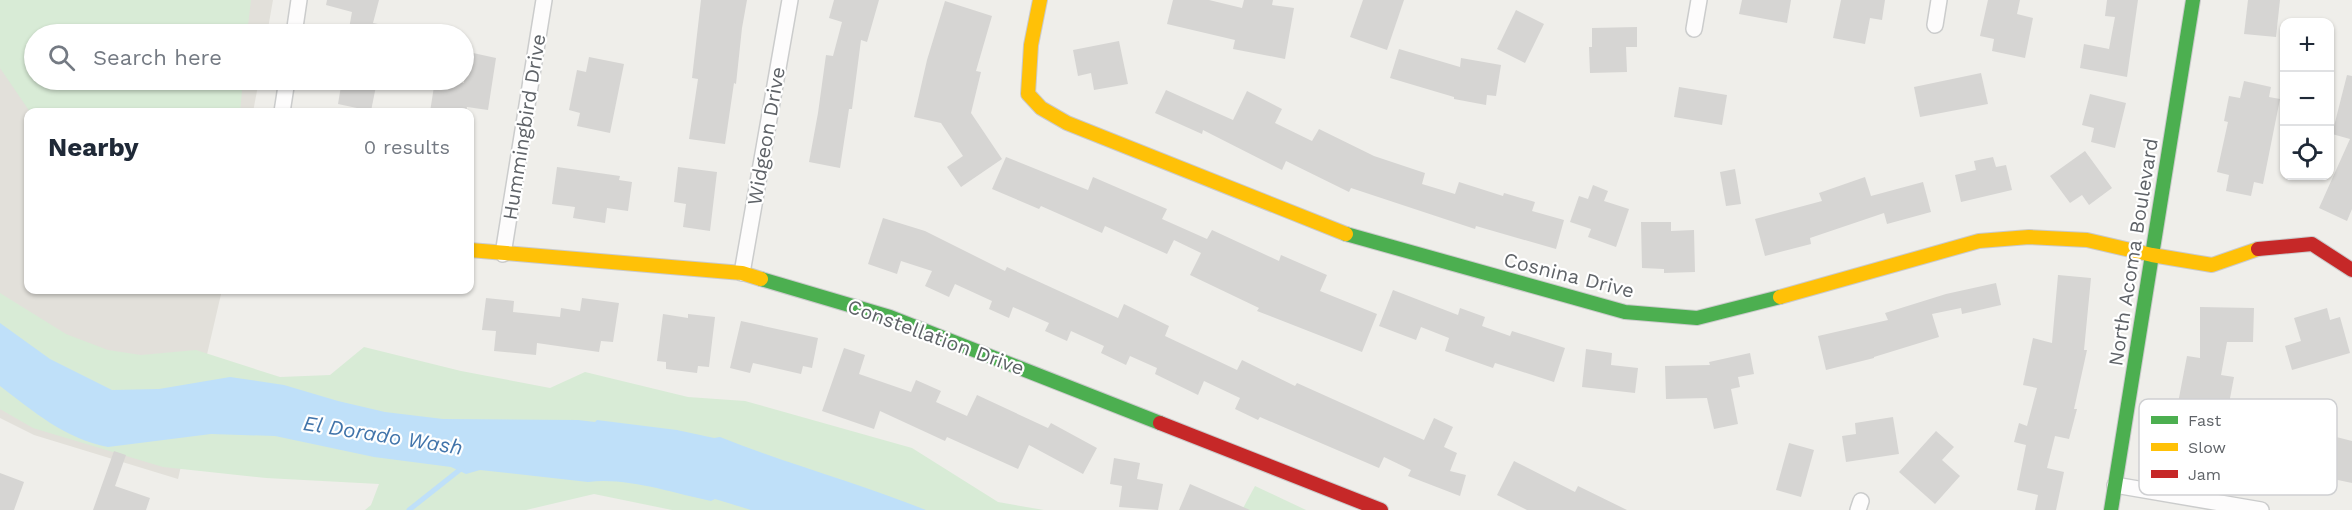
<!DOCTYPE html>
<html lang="en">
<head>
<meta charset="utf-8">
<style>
	body { margin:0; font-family:"Work Sans",sans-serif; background:#f6f6f7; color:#1f2937 }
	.controls { position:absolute; right:18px; top:18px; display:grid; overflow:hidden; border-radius:12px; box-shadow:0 2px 4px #0004 }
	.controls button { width:54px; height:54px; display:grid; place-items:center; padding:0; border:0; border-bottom:2px solid #e0e1e3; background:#fff; color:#1f2937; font:30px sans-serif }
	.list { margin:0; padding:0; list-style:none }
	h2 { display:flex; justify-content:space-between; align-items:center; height:78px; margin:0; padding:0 24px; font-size:26px }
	h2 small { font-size:20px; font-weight:400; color:#747a83 }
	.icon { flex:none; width:33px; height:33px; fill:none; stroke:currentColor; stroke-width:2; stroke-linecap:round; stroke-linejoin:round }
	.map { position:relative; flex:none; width:2352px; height:510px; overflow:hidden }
	.search { position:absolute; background:#fff; box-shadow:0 2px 4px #0004; left:24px; top:24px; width:450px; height:66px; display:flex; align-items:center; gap:15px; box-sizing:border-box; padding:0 21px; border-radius:33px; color:#747a83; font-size:22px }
	.panel { position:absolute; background:#fff; box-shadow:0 2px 4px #0004; left:24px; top:108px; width:450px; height:186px; border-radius:12px }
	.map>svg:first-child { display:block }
	.education { fill:#e2e0da }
	.green { fill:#d8ebd6 }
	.water { fill:#bfe0f9 }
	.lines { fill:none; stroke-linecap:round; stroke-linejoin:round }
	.stream { stroke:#bfe0f9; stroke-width:5 }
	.building { fill:#d6d5d3 }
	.street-casing { stroke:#cbcccc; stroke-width:18 }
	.fast-casing { stroke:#cacacb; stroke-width:16 }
	.slow-casing { stroke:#cacacb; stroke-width:16 }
	.jam-casing { stroke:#cacacb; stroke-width:16 }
	.street { stroke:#fdfcfc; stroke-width:15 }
	.fast { stroke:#4caf50; stroke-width:14 }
	.slow { stroke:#ffc107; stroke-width:14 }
	.jam { stroke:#c62828; stroke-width:14 }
	.labels { text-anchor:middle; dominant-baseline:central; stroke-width:4.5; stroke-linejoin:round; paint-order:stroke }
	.street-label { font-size:20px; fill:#5f6368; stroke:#fff }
	.water-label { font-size:21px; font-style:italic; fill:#4174aa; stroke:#fff }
	.key { fill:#fff; stroke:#cfd0d2; stroke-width:1.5 }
	.key-label { font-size:16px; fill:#5f6368 }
</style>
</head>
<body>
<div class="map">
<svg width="2352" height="510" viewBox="0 0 2352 510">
	<rect width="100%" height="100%" fill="#efeeea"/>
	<!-- education -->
	<polygon class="education" points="0,0 273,0 267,34 34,34 34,80 259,80 253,112 28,112 28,290 222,290 178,479 34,435 0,418"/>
	<!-- green -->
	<g class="green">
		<polygon points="0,0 251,0 247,34 34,34 34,80 243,80 240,112 30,112 0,68"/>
		<polygon points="0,293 66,334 108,350 141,355 196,350 280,377 330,375 364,347 461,371 550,388 585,372 688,397 745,401 912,448 998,502 1044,510 672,510 594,494 526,510 365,510 371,505 379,484 266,478 163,467 33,428 0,409"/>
		<polygon points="1255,486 1306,510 1242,510"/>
	</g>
	<!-- water -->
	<path class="water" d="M0,323L50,359L112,390L159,389L230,377L284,385L338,401L385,412L443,419L578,420L595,422L597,420L677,430L714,438L720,437C788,464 858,483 926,510H751L715,499L711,501C672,493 627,477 588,482L480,470L466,474L451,467L374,457L275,436L211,434L108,447C65,439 33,411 0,386Z"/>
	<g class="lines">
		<!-- stream -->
		<polyline class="stream" points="409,510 462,468"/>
	</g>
	<!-- building -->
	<g class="building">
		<polygon points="327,0 379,0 373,23 398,28 397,34 348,34 352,12 326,5"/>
		<polygon points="701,0 747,0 742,28 736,84 734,83 725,144 689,139 698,79 692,78"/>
		<polygon points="834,0 879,0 867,42 861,40 852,109 849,109 840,168 809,162 818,113 826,55 833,56 842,22 829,18"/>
		<polygon points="1173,0 1209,0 1242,8 1244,0 1273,0 1272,5 1294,8 1285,59 1233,49 1235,40 1167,24"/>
		<polygon points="1363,0 1404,0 1387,50 1350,37"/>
		<polygon points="1742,0 1791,0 1787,23 1739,14"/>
		<polygon points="1841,0 1885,0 1882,20 1870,18 1865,44 1833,38"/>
		<polygon points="1988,0 2020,0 2017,14 2033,18 2025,58 1992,51 1994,39 1980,36"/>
		<polygon points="2107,0 2138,0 2127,77 2080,68 2084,44 2109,49 2115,17 2105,16"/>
		<polygon points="2248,0 2280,0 2276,37 2244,34"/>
		<polygon points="945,1 992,16 976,71 981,72 971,113 1002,159 961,187 947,167 963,156 941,123 914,117 927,60"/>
		<polygon points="1516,10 1544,24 1525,63 1497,49"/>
		<polygon points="1637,27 1637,47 1626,47 1627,72 1590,73 1589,47 1592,47 1592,28"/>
		<polygon points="1119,41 1128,84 1094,90 1091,73 1078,76 1073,50"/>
		<polygon points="1399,49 1460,67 1461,58 1501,65 1496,96 1487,95 1486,105 1454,99 1454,97 1390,78"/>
		<polygon points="464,51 496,58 488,110 467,107 466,112 430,112 435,80 464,83"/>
		<polygon points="589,57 624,64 610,133 577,126 580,113 569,110 577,70 586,72"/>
		<polygon points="1981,73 1988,104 1920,117 1914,87"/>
		<polygon points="2347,75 2352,76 2352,209 2347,221 2319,208 2350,139 2332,134"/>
		<polygon points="342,80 377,81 371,111 338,104"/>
		<polygon points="2244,81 2271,87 2269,97 2280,99 2263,184 2254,182 2251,196 2226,191 2229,175 2217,172 2228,122 2224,121 2229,96 2240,98"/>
		<polygon points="1679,87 1727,95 1722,125 1674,117"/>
		<polygon points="1166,90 1233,120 1247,91 1282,109 1275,123 1312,141 1319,129 1374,156 1425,173 1422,184 1455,194 1459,182 1503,196 1504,193 1535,202 1532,211 1564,220 1556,249 1476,226 1475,229 1351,188 1349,192 1286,161 1282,170 1203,130 1202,134 1155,113"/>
		<polygon points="2090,94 2126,103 2115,148 2091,142 2094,128 2082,125"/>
		<polygon points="2085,151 2112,188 2089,205 2082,195 2070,203 2050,176"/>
		<polygon points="1006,157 1088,190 1093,177 1167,209 1162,219 1207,239 1212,230 1279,261 1281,255 1327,275 1320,291 1377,314 1362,352 1257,311 1259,308 1190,275 1201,253 1174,240 1167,254 1105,226 1102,233 1041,206 1039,209 992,189"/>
		<polygon points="1993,157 1996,167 2006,165 2012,190 1961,202 1955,175 1976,170 1974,161"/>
		<polygon points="557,167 620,176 619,180 632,182 628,211 607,208 605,223 573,218 575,207 552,204"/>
		<polygon points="678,167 717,172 710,231 683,227 686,204 674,202"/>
		<polygon points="1735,169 1741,204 1726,206 1720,172"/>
		<polygon points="1865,177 1871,196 1923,182 1931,212 1887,224 1884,213 1810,238 1811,244 1765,256 1755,219 1822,201 1819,193"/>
		<polygon points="1593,185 1608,191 1604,201 1629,209 1616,247 1588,237 1591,229 1570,222 1579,196 1588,199"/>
		<polygon points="883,218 925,231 1005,271 1007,267 1118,318 1124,304 1169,326 1165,336 1237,370 1242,360 1295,386 1297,383 1424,440 1434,418 1453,427 1444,447 1457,453 1450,471 1466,475 1460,496 1408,476 1411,470 1384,457 1379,468 1260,417 1258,420 1235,409 1240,398 1204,381 1198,395 1155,374 1157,368 1130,356 1126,365 1101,353 1104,346 1071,331 1067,341 1045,331 1049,323 1013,307 1009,318 989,309 992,301 955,284 949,297 925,286 932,271 901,261 897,274 868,264"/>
		<polygon points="1641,222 1671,222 1671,231 1694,230 1695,272 1664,273 1664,269 1642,268"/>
		<polygon points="2058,275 2091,278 2084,350 2087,350 2074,409 2077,409 2069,439 2055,436 2047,468 2064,472 2056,510 2035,510 2038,495 2017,490 2026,445 2014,442 2019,423 2027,426 2037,388 2023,385 2033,338 2052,343"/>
		<polygon points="1996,283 2001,305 1962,314 1961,308 1932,314 1939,337 1874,357 1874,358 1826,370 1818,336 1888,320 1885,313 1946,294"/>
		<polygon points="1393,290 1458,315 1460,308 1485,317 1482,326 1510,336 1512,331 1565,348 1554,382 1495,363 1493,368 1445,351 1449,338 1421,327 1416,340 1379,326"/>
		<polygon points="486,298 514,301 513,312 560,317 561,308 580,311 582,298 619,303 613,342 601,341 599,352 537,343 536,355 494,351 496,331 482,330"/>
		<polygon points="2200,307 2254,308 2253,342 2227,342 2221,375 2234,377 2225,425 2239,433 2221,463 2174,435 2191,406 2178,403 2187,356 2200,358"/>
		<polygon points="2327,308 2330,320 2340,317 2350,353 2292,370 2285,346 2301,341 2294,318"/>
		<polygon points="663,314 688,318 688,314 715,317 709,367 698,366 697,373 666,369 666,362 657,361"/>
		<polygon points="741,321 818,338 812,368 803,366 801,374 753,363 750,373 730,368"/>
		<polygon points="844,348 865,355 859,374 911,392 916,380 941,391 936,402 967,416 977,395 1048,428 1051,423 1097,448 1083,474 1029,445 1018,469 947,437 945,441 880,411 874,429 822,411"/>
		<polygon points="1586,349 1612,353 1611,365 1638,368 1635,393 1582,387"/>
		<polygon points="1750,353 1754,374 1738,377 1740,387 1731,389 1738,424 1714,429 1707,398 1666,399 1665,366 1710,365 1709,362"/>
		<polygon points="2289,410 2308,415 2305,429 2352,441 2352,483 2300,472 2303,461 2278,454"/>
		<polygon points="1893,417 1899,454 1846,462 1842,436 1856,434 1855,423"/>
		<polygon points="1936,431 1954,447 1942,460 1960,476 1935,504 1899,472"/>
		<polygon points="1789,443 1814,450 1801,497 1776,490"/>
		<polygon points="114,451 126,455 115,486 150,498 146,510 93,510"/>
		<polygon points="1114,458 1140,463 1137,479 1163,484 1158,510 1119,507 1122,486 1110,484"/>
		<polygon points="1514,461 1575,492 1578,486 1627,510 1527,510 1497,495"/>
		<polygon points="0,473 24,482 14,510 0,510"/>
		<polygon points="1190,484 1250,510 1179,510"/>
	</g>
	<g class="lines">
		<defs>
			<g id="street">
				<polyline points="1935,25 1939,0"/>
				<polyline points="1694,29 1699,0"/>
				<polyline points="294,34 299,0"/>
				<polyline points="282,112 287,80"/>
				<polyline points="503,254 544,0"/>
				<polyline points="742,273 790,0"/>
				<polyline points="2115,485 2261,510"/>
				<polyline points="1858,510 1861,501"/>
			</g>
			<g id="fast">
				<polyline points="1346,234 1625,312 1697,318 1780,297"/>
				<polyline points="761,279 890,317 1160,423"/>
				<polyline points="2111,510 2193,0"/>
			</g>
			<g id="slow">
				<polyline points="1040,0 1031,45 1028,94 1041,108 1067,123 1346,234"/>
				<polyline points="470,250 742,273 761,279"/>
				<polyline points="1780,297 1979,241 2029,237 2087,240 2152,255 2212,265 2258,249"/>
			</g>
			<g id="jam">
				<polyline points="2258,249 2312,244 2352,270"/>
				<polyline points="1160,423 1381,510"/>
			</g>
		</defs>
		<!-- street casing -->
		<use href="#street" class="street-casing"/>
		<!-- fast casing -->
		<use href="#fast" class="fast-casing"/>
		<!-- slow casing -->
		<use href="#slow" class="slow-casing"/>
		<!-- jam casing -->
		<use href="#jam" class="jam-casing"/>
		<!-- street -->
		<use href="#street" class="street"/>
		<!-- fast -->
		<use href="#fast" class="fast"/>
		<!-- slow -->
		<use href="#slow" class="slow"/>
		<!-- jam -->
		<use href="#jam" class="jam"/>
	</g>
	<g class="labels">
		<!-- street labels -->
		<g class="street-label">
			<text transform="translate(524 127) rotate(-81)">Hummingbird Drive</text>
			<text transform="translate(766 136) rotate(-80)">Widgeon Drive</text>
			<text transform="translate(2133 252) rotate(-81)">North Acoma Boulevard</text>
			<text transform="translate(1569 275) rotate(14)">Cosnina Drive</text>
			<text transform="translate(936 337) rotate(20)">Constellation Drive</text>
		</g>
		<!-- water labels -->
		<g class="water-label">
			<text transform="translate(383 435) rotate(9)">El Dorado Wash</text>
		</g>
	</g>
	<!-- legend -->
	<rect x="2139" y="399" width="198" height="96" rx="9" class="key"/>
	<rect x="2151" y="416" width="27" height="8" fill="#4caf50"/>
	<rect x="2151" y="443" width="27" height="8" fill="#ffc107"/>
	<rect x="2151" y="470" width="27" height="8" fill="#c62828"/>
	<g class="key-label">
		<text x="2188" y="426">Fast</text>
		<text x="2188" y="453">Slow</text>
		<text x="2188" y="480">Jam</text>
	</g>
</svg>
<div class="controls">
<button>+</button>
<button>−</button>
<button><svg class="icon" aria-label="locate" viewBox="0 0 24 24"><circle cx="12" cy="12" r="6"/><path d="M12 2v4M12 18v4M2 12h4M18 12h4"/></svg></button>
</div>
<div class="search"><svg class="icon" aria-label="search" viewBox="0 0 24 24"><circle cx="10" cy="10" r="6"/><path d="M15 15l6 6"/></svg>Search here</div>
<section class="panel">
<h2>Nearby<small>0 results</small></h2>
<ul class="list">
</ul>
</section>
</div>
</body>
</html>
